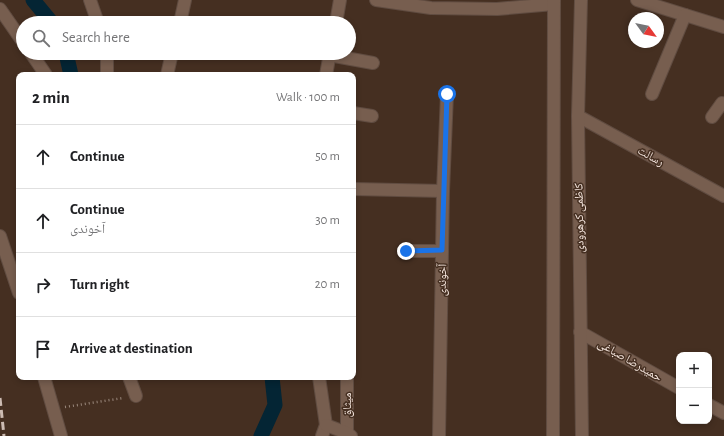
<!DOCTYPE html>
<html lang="en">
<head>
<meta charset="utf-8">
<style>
	body { margin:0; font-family:"Alegreya Sans","Noto Naskh Arabic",sans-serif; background:#f6f6f6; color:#202124 }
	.controls { position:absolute; right:12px; bottom:12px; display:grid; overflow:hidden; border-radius:8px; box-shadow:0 2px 6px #0003 }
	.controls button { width:36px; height:36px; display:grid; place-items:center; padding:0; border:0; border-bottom:1px solid #e0e0e0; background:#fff; color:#202124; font:20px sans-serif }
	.compass { position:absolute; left:628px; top:12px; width:36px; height:36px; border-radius:50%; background:#fff; box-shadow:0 2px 6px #0003; rotate:123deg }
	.stop { position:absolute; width:12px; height:12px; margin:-9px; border:3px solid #1a73e8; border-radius:50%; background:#fff }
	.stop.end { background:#1a73e8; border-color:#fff; box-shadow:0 1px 4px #0008 }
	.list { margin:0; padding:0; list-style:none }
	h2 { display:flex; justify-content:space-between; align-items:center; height:52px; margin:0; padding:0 16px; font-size:17px }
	h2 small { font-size:13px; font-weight:400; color:#757577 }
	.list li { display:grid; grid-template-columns:26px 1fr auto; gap:12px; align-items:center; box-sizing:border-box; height:64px; padding:0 16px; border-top:1px solid #e0e0e0 }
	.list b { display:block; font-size:15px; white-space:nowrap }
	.list p { margin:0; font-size:13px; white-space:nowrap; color:#757577 }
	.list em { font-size:13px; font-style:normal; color:#757577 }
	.icon { flex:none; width:22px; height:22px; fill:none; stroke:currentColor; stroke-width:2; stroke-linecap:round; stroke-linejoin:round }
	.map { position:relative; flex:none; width:724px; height:436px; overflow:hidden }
	.search { position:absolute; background:#fff; box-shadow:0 2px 6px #0003; left:16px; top:16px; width:340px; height:44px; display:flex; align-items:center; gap:10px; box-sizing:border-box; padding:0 14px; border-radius:22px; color:#757577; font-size:15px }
	.panel { position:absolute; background:#fff; box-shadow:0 2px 6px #0003; left:16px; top:72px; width:340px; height:308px; border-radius:8px }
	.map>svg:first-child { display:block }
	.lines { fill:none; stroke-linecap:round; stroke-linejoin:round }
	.canal { stroke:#042534; stroke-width:15 }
	.minor-casing { stroke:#604c41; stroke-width:14 }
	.tertiary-casing { stroke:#604c41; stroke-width:14 }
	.secondary-casing { stroke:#604c41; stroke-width:14 }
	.path { stroke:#9a887c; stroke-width:2.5; stroke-dasharray:1 3; stroke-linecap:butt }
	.minor { stroke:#775e4f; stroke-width:12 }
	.tertiary { stroke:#775e4f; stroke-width:12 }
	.secondary { stroke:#775e4f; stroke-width:12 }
	.rail { stroke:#ccbbb2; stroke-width:3; stroke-dasharray:8 4; stroke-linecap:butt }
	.route { stroke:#1a73e8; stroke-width:5 }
	.labels { text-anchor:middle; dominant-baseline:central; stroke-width:3; stroke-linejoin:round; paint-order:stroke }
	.street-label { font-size:12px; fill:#f6e7df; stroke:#452f21 }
</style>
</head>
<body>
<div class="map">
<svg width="724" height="436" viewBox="0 0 724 436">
	<rect width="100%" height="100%" fill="#452f21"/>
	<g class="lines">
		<!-- canal -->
		<g class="canal">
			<polyline points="33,0 52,23"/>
			<polyline points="66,53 71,75"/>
			<polyline points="261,436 275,405 272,377"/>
		</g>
		<defs>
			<g id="minor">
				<polyline points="90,0 98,23"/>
				<polyline points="637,0 724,27"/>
				<polyline points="0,9 23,42"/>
				<polyline points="180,23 185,0"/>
				<polyline points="336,23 340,0"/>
				<polyline points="31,53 46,75"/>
				<polyline points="107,53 107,75"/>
				<polyline points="329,55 373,63"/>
				<polyline points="167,75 172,53"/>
				<polyline points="326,75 330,53"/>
				<polyline points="652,94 685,15"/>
				<polyline points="353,113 372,116"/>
				<polyline points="578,116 724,196"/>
				<polyline points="712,117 722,103 724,105"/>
				<polyline points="353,189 443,191"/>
				<polyline points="0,236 19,293"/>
				<polyline points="406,251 442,251"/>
				<polyline points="44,377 61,436"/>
				<polyline points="129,377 136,396"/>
				<polyline points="319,377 326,425 322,436"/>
				<polyline points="347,377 347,433"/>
				<polyline points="326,425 347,433 351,436"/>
				<polyline points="439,436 443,191 447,94"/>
			</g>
			<g id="tertiary">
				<polyline points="376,0 431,8 497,9 554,4"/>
				<polyline points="580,332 679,388"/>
				<polyline points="709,405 724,413"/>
			</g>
			<g id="secondary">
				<polyline points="581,0 578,116 582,436"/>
				<polyline points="553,436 554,0"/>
			</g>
		</defs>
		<!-- minor casing -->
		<use href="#minor" class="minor-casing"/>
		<!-- tertiary casing -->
		<use href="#tertiary" class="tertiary-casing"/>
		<!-- secondary casing -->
		<use href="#secondary" class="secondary-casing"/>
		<!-- path -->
		<polyline class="path" points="65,407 123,398"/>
		<!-- minor -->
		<use href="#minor" class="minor"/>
		<!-- tertiary -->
		<use href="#tertiary" class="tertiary"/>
		<!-- secondary -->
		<use href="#secondary" class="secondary"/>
		<!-- rail -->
		<polyline class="rail" points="0,398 4,436"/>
	</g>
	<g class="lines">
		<!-- route -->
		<polyline class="route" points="406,251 442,250 447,94"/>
	</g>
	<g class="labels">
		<!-- street labels -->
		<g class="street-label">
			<text transform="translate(651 156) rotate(29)">رسالت</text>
			<text transform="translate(579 218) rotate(-91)">کاظمی کرهرودی</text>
			<text transform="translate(442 280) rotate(-89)">آخوندی</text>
			<text transform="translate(630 360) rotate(30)">حمیدرضا صباغی</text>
			<text transform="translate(347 405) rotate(-90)">میثاق</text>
		</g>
	</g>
</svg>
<div class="controls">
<button>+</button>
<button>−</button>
</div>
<svg class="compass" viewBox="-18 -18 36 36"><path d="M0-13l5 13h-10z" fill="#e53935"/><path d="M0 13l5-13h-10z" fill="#757577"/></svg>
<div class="stop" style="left:447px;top:94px"></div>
<div class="stop end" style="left:406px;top:251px"></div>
<div class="search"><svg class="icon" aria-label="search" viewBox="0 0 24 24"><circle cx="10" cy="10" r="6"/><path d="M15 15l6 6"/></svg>Search here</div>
<section class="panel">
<h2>2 min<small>Walk · 100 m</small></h2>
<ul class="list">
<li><svg class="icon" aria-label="ahead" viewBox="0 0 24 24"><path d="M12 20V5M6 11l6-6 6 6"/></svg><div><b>Continue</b></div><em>50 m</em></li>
<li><svg class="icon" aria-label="ahead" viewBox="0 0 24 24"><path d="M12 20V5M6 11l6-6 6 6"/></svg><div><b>Continue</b><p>آخوندی</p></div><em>30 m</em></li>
<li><svg class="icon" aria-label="right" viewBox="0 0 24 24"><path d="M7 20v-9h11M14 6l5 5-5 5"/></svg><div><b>Turn right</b></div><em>20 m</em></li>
<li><svg class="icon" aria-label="arrive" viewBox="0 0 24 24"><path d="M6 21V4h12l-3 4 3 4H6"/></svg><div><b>Arrive at destination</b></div></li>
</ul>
</section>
</div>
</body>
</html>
